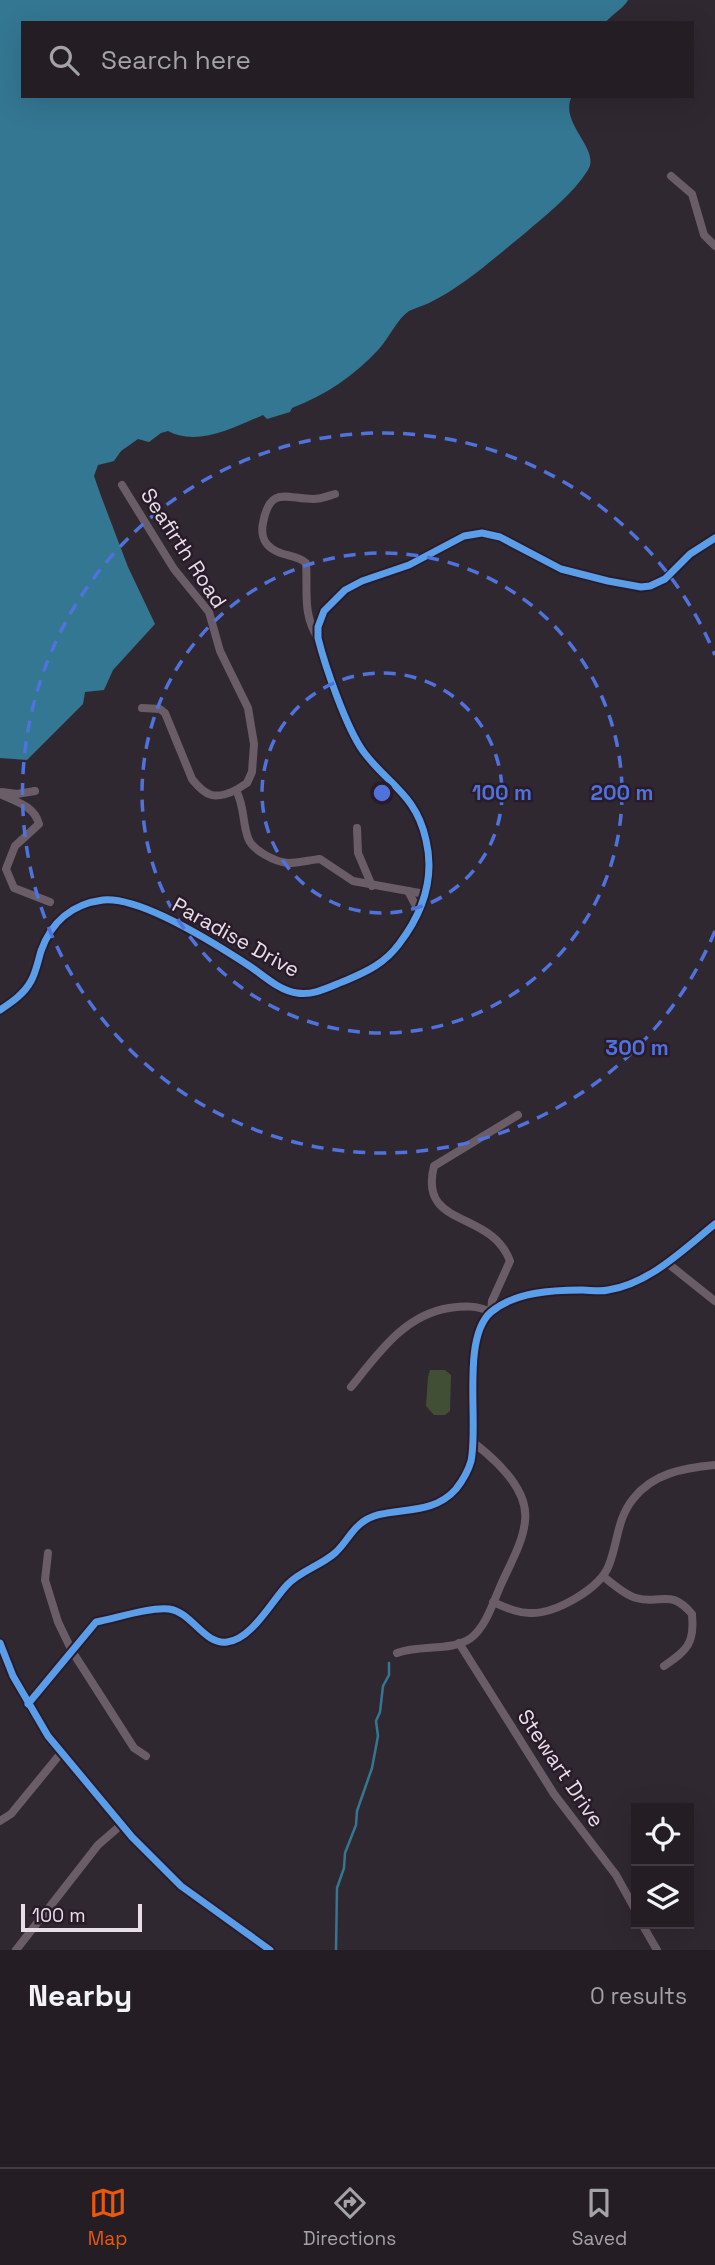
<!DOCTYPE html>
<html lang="en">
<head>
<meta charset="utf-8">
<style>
	body { margin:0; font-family:"Space Grotesk",sans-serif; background:#302b31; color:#f1f3f6 }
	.controls { position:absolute; right:21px; bottom:21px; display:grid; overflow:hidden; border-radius:0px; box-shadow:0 7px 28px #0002 }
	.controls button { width:63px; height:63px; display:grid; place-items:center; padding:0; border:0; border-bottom:2px solid #413c41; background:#241e24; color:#f1f3f6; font:35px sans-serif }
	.scale { position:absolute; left:21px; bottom:18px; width:121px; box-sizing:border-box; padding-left:7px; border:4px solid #e8dee8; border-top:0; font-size:19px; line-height:24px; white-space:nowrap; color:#e8dee8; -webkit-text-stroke:5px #291b29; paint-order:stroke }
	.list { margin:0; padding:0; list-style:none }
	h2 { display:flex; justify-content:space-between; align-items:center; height:91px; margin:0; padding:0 28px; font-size:30px }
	h2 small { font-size:23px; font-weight:400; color:#a3a2a6 }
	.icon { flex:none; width:38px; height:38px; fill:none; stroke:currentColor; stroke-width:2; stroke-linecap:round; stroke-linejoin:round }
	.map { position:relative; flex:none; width:715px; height:1950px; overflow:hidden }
	.search { position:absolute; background:#241e24; box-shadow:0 7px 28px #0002; left:21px; right:21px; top:21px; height:77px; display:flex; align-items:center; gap:18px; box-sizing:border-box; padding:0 24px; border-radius:0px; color:#a3a2a6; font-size:26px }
	.sheet { height:217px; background:#241e24 }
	nav { display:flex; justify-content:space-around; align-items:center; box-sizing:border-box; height:98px; border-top:2px solid #413c41; background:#241e24; font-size:19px; color:#a3a2a6 }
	nav a { display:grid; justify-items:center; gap:4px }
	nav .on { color:#ea580c }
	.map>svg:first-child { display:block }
	.green { fill:#415034 }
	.water { fill:#347792 }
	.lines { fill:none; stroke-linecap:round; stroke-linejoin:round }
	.stream { stroke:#347792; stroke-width:2.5 }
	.minor { stroke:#6a5d67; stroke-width:8 }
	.tertiary { stroke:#6a5d67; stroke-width:10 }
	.cycleway-casing { stroke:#291b29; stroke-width:11 }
	.cycleway { stroke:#5a9eea; stroke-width:7 }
	.ring { fill:none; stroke:#5072dc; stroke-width:3.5; stroke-dasharray:12 9 }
	.labels { text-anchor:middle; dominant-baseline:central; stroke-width:5; stroke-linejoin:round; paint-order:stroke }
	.street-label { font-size:21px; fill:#e8dee8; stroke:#291b29 }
	.centre { fill:#5072dc; stroke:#291b29; stroke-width:3.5 }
	.ring-label { font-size:21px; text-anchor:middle; font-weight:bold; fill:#5072dc; stroke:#291b29; stroke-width:5; stroke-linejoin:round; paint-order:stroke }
</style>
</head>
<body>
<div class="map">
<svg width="715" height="1950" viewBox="0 0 715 1950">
	<rect width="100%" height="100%" fill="#302830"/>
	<!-- green -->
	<polygon class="green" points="430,1370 445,1370 451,1375 450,1411 445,1415 434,1415 426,1406 428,1377"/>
	<!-- water -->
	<path class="water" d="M0,0H628C624,8 611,15 605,23H23V96H572C558,123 601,149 588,170C572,195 546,215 524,234C494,258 464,286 429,303C423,306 415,308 409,311C397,319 389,338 379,349C354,376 326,395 292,408L290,412L267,419L263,415C235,427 197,447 168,431L161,433L149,442L138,439L121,451L114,461L98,465L94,476L101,496L128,567L155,624L113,670L104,690L85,692L83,704L27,760L0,758Z"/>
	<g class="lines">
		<!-- stream -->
		<polyline class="stream" points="336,1950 337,1888 344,1868 345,1853 356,1825 357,1811 372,1768 378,1736 376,1721 380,1712 383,1686 389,1675 389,1663"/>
		<!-- minor -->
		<g class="minor">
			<polyline points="671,176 692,194 704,235 715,246"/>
			<path d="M122,485L174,569L209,612L220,651L248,708L254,744L252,772L247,783L236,790C245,808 242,821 248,838C252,850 275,862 288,863C298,863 310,860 320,859L353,881L425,894"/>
			<path d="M318,638C302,614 308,590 306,563C296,554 282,557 271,548C263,542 261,532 263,523C270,485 287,499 313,499C320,499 328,496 335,494"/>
			<path d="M142,708L160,709L165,713L192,779C206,797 215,800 236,790"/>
			<polyline points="2,792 17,794 35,791"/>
			<path d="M2,795C17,802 34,806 39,824L15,846L6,869L14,888L50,902"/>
			<polyline points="357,828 358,853 372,886"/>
			<polyline points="408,891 419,912"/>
			<polyline points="666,1262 715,1301"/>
			<path d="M351,1387C378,1354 404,1315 449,1308C465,1306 476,1305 491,1312L492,1301L510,1261C491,1209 418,1229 434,1166L518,1115"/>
			<polyline points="48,1553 45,1580 58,1622 72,1651 134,1748 146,1756"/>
			<path d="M604,1577C613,1584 625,1595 636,1598C662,1605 670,1588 692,1614C695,1644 687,1650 664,1666"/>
			<path d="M493,1602C505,1607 517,1613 530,1613C555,1614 600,1589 609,1565C618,1542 617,1519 633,1499C653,1473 684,1468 715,1465"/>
			<polyline points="459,1643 554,1794 616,1875 636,1911"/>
			<path d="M397,1653C420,1644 451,1652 471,1638C486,1626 493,1603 500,1587C509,1566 523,1543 525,1521C529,1490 496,1460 474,1443"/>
			<path d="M28,1704L96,1622C117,1618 149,1607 169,1609C192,1612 204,1645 227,1642C251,1640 271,1602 287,1585C300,1571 320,1566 335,1553C344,1545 350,1533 359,1525C384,1502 428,1521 456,1489C463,1480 468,1472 471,1461C479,1423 461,1338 491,1312C515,1292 552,1290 582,1290C590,1290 600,1292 608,1290C649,1284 684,1249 715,1224"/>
			<polyline points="0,1821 11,1814 61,1753"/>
			<polyline points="642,1924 657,1950"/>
			<polyline points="16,1950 98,1845 121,1825"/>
		</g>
		<!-- tertiary -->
		<g class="tertiary">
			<path d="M0,1010C12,1002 24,994 31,981C36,972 38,961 41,951C51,922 72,904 103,900C140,896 219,946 251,967C264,976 280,991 297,993C314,996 331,986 347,980C368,971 385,963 399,944C422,914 435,878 426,840C416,794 388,785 363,751C346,727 325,666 318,638V627L324,611L345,590L362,581L409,565L464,536L482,533L500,537L561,569L608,581L641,587L650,586L665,579L690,554L715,538"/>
			<polyline points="0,1643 13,1676 48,1736 132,1837 181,1886 270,1950"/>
		</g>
		<defs>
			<g id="cycleway">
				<path d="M0,1010C12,1002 24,994 31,981C36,972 38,961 41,951C51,922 72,904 103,900C140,896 219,946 251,967C264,976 280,991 297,993C314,996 331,986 347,980C368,971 385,963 399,944C422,914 435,878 426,840C416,794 388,785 363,751C346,727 325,666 318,638V627L324,611L345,590L362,581L409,565L464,536L482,533L500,537L561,569L608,581L641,587L650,586L665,579L690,554L715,538"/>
				<polyline points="0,1643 13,1676 48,1736 132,1837 181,1886 270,1950"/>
				<path d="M28,1704L96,1622C117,1618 149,1607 169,1609C192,1612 204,1645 227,1642C251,1640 271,1602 287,1585C300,1571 320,1566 335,1553C344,1545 350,1533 359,1525C384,1502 428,1521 456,1489C463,1480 468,1472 471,1461C479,1423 461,1338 491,1312C515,1292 552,1290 582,1290C590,1290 600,1292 608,1290C649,1284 684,1249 715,1224"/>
			</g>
		</defs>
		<!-- cycleway casing -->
		<use href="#cycleway" class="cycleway-casing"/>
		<!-- cycleway -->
		<use href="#cycleway" class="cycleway"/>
	</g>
	<!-- distance rings -->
	<g class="ring">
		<circle cx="382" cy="793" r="120"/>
		<circle cx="382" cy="793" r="240"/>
		<path d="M715 931A360 360 0 1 1 715 655"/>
	</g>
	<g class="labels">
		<!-- street labels -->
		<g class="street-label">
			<text transform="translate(184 548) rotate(57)">Seafirth Road</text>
			<text transform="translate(236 937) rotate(29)">Paradise Drive</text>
			<text transform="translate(561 1768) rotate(56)">Stewart Drive</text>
		</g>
	</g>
	<circle cx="382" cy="793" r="10" class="centre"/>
	<g class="ring-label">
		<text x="502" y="800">100 m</text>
		<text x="622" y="800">200 m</text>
		<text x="637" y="1055">300 m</text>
	</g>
</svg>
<div class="controls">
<button><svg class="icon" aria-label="locate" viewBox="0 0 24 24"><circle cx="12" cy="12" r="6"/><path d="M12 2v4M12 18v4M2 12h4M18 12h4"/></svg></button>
<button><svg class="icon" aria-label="layers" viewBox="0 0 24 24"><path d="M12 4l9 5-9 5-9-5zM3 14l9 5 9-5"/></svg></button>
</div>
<div class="scale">100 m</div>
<div class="search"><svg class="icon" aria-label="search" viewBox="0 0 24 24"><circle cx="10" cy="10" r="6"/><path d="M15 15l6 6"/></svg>Search here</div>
</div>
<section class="sheet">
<h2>Nearby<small>0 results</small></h2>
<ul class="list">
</ul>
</section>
<nav>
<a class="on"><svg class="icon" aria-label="map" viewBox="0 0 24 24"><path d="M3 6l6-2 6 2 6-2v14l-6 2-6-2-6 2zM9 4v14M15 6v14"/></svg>Map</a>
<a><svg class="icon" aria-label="directions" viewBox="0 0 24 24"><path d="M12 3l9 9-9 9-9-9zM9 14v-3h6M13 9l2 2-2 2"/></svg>Directions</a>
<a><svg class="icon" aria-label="saved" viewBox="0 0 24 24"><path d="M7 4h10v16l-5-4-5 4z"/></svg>Saved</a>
</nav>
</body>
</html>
